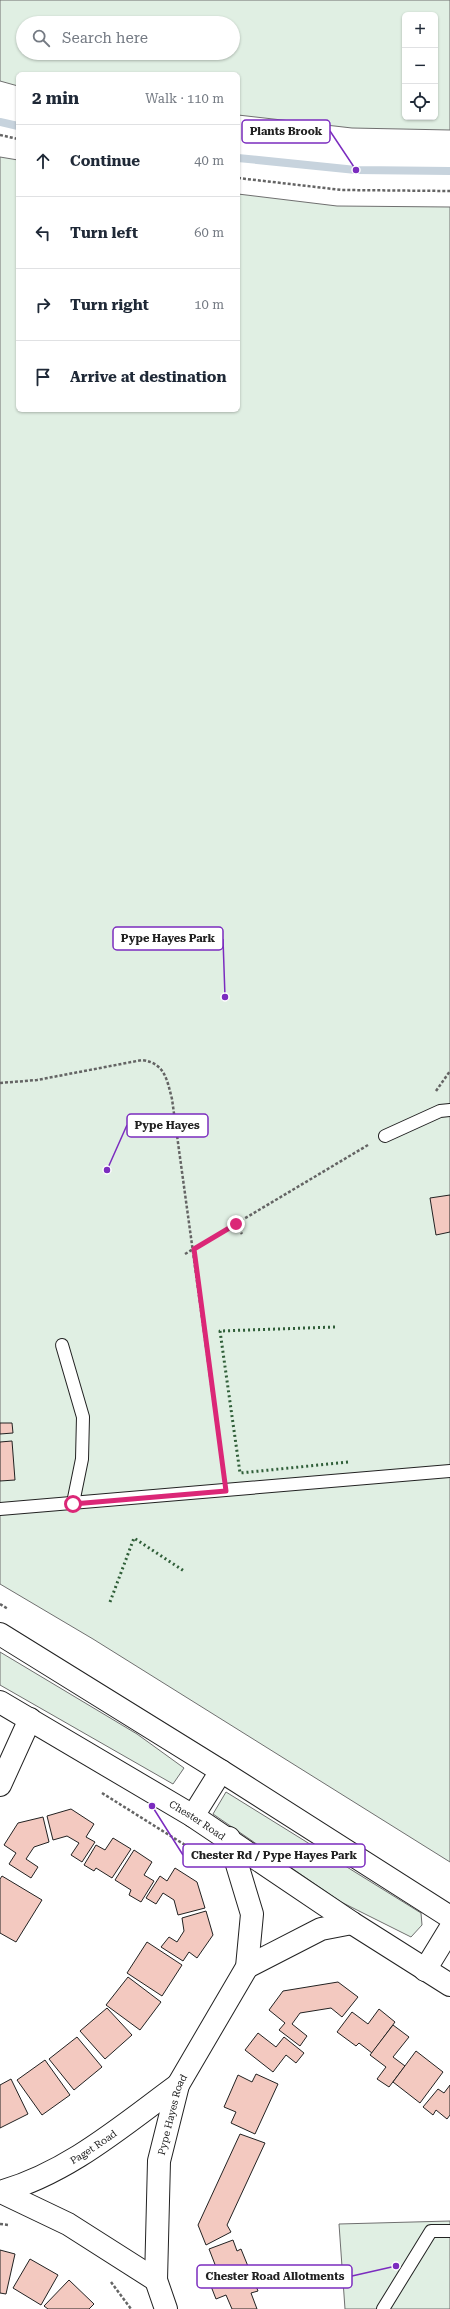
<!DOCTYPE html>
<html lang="en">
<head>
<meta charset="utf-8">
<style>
	body { margin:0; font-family:"Roboto Serif",serif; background:#f2f2f3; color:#1f2937 }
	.controls { position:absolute; right:12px; top:12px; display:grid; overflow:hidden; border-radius:6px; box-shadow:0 1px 3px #0004 }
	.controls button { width:36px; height:36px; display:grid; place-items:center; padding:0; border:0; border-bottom:1px solid #e0e1e3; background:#fff; color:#1f2937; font:20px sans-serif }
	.stop { position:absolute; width:12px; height:12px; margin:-9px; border:3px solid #db2777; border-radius:50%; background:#fff }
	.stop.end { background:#db2777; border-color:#fff; box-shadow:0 1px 4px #0008 }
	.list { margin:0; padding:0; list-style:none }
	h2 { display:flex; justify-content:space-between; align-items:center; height:52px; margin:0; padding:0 16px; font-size:17px }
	h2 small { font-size:13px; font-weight:400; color:#747a83 }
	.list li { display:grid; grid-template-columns:26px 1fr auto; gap:12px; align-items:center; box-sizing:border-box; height:72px; padding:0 16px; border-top:1px solid #e0e1e3 }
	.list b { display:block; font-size:15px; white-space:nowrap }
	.list em { font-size:13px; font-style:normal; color:#747a83 }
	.icon { flex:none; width:22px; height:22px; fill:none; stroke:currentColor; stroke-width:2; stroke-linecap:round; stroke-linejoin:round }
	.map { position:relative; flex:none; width:450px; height:2309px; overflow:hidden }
	.search { position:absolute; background:#fff; box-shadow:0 1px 3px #0004; left:16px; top:16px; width:224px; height:44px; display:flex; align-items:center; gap:10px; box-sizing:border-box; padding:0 14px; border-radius:22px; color:#747a83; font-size:15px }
	.panel { position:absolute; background:#fff; box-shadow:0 1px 3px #0004; left:16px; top:72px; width:224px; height:340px; border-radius:6px }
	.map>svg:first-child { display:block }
	.green { fill:#e0efe3; stroke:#6f6f6f; fill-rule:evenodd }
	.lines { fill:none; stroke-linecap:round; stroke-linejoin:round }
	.stream { stroke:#c7d3dd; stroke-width:8 }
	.building { fill:#f3c9c0; stroke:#222 }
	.lane-casing { stroke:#222; stroke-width:14 }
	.street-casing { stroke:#222; stroke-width:24 }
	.highway-casing { stroke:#222; stroke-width:24 }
	.path { stroke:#646464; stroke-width:2.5; stroke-dasharray:3 2; stroke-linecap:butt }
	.lane { stroke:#fff; stroke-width:12 }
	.street { stroke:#fff; stroke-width:22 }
	.highway { stroke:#fff; stroke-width:22 }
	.hedge { stroke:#2f5e38; stroke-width:3; stroke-dasharray:2 3; stroke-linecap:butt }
	.route { stroke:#db2777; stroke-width:5 }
	.labels { text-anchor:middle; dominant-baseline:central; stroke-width:3; stroke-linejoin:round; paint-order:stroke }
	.street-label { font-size:10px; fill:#222; stroke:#fff }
	.leader { fill:none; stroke:#7b2cbf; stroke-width:1.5 }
	.callout-dot { fill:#7b2cbf; stroke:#fff; stroke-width:1.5 }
	.callout { fill:#fff; stroke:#7b2cbf; stroke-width:1.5 }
	.callout-label { font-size:11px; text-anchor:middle; font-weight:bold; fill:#222 }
</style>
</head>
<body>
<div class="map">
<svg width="450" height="2309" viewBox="0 0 450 2309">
	<rect width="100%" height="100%" fill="#fff"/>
	<!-- green -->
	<g class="green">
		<path d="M0,0H450V130L352,128L238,115V74H18V86L0,81ZM405,15H435V117H405ZM23,23H233V53H23Z"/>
		<polygon points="0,157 18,160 18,410 238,410 238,194 337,206 450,207 450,1862 93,1639 0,1584"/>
		<polygon points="0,1652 137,1734 184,1768 173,1784 0,1685"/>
		<polygon points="226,1792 421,1913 422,1925 411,1937 341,1902 213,1814"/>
		<polygon points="450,2221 450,2309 345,2309 339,2224"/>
	</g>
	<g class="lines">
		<!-- stream -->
		<g class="stream">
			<polyline points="0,122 18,126"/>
			<polyline points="238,158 356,170 450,171"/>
		</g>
	</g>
	<!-- building -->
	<g class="building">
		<polygon points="450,1195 450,1232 436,1235 430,1198"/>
		<polygon points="0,1423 12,1423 13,1433 0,1434"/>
		<polygon points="12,1441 15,1480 0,1481 0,1442"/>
		<polygon points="71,1809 94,1824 86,1837 95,1842 82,1862 71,1855 79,1843 67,1836 53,1840 47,1816"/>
		<polygon points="43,1817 49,1842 34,1847 26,1859 38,1867 31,1878 9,1864 16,1853 4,1845 18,1823"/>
		<polygon points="113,1838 131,1849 112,1878 96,1868 94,1871 84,1865 96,1845 105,1850"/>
		<polygon points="134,1850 152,1862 144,1875 154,1881 141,1902 129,1895 131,1890 115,1880"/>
		<polygon points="175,1868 197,1882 205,1908 178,1915 174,1900 163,1893 156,1904 146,1898 160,1876 167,1881"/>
		<polygon points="2,1876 42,1900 16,1942 0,1933 0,1879"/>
		<polygon points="206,1911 213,1935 197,1958 189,1952 183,1961 161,1947 169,1937 177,1942 184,1931 182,1918"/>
		<polygon points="147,1942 182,1965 162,1996 127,1973"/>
		<polygon points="128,1977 161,2002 140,2030 106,2005"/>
		<polygon points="338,1982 358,1997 342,2017 331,2008 300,2013 292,2024 307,2036 300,2046 279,2030 285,2023 269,2010 283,1991"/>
		<polygon points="107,2008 132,2035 105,2059 80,2031"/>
		<polygon points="379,2009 395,2022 372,2053 359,2043 356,2046 337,2032 352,2012 368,2024"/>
		<polygon points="393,2025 409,2037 393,2057 405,2066 389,2087 377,2079 386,2067 370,2055"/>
		<polygon points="258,2033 276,2047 284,2037 304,2053 296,2063 286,2055 273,2072 245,2050"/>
		<polygon points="77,2037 102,2067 74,2090 49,2059"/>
		<polygon points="416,2051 443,2072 420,2103 393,2082"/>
		<polygon points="45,2060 70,2095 42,2115 17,2080"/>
		<polygon points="256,2074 278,2084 255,2134 231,2123 236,2112 224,2107 238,2075 252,2082"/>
		<polygon points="11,2079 28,2114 0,2128 0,2085"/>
		<polygon points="450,2085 450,2115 447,2119 436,2110 433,2115 423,2107 438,2089 444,2093"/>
		<polygon points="240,2134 265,2143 227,2225 231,2232 206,2245 198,2225"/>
		<polygon points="233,2240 237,2251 241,2249 258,2291 251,2293 257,2309 232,2309 226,2295 216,2299 205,2271 216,2267 209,2249"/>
		<polygon points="0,2250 15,2254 6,2294 0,2293"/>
		<polygon points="30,2259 58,2275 41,2305 13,2288"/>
		<polygon points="69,2280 94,2304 89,2309 48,2309 44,2306"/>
	</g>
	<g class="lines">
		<defs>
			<g id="lane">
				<polyline points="385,1136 440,1111 450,1110"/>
				<polyline points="62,1345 83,1417 82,1459 73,1503"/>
				<polyline points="0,1509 450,1471"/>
				<polyline points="383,2309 431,2231 450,2231"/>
			</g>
			<g id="street">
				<polyline points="0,1785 30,1719"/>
				<polyline points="247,1967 321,1929 352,1923"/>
				<path id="s1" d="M0,2192C68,2173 122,2126 178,2085"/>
				<polyline points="1,2192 68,2224 156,2280"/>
				<path id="s2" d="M166,2309L156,2280L159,2161L178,2085L247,1967L252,1914L229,1838"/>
			</g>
			<g id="highway">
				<polyline points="0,1634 221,1771 450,1917"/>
				<path id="s3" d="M0,1702L193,1816L352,1923L450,1985"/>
				<polyline points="193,1816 221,1771"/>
				<polyline points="425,1970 450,1929"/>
			</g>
		</defs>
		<!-- lane casing -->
		<use href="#lane" class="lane-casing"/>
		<!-- street casing -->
		<use href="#street" class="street-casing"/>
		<!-- highway casing -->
		<use href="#highway" class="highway-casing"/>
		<!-- path -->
		<g class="path">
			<polyline points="0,135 18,139"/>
			<polyline points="238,178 342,190 450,191"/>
			<path d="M0,1083L37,1080L142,1060C165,1063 167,1080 172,1099L223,1471"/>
			<polyline points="436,1091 450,1071"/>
			<polyline points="236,1224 242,1234"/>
			<polyline points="185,1254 368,1145"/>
			<polyline points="0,1604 8,1609"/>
			<polyline points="102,1793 209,1860"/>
			<polyline points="0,2224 9,2225"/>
			<polyline points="111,2282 131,2309"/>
		</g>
		<!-- lane -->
		<use href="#lane" class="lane"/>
		<!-- street -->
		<use href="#street" class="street"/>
		<!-- highway -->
		<use href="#highway" class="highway"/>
		<!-- hedge -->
		<g class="hedge">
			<polyline points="335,1327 220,1331 240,1473 349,1462"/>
			<polyline points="110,1602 134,1538 184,1571"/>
		</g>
	</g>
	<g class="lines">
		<!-- route -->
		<polyline class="route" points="73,1504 226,1491 194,1249 236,1224"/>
	</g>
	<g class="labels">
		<!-- street labels -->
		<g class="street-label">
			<text stroke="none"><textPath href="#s3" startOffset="230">Chester Road</textPath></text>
			<text stroke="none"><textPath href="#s2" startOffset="198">Pype Hayes Road</textPath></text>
			<text stroke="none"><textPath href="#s1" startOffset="104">Paget Road</textPath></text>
		</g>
	</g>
	<!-- callouts -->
	<path class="leader" d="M356 170L330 131M225 997L223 939M107 1170L127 1125M152 1806L183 1855M396 2266L352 2276"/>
	<g class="callout-dot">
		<circle cx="356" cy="170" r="4"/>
		<circle cx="225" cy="997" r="4"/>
		<circle cx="107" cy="1170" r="4"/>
		<circle cx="152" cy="1806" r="4"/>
		<circle cx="396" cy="2266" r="4"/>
	</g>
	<g class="callout">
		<rect x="242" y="120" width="88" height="23" rx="4"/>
		<rect x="113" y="927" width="110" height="23" rx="4"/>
		<rect x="127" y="1114" width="81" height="23" rx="4"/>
		<rect x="183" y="1844" width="182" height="23" rx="4"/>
		<rect x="197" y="2265" width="155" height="23" rx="4"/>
	</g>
	<g class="callout-label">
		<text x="286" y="135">Plants Brook</text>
		<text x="168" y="942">Pype Hayes Park</text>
		<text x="167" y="1129">Pype Hayes</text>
		<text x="274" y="1859">Chester Rd / Pype Hayes Park</text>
		<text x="275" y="2280">Chester Road Allotments</text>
	</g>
</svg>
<div class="controls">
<button>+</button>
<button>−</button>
<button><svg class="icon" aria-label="locate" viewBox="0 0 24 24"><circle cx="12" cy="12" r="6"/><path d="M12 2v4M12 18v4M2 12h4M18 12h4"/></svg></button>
</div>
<div class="stop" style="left:73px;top:1504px"></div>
<div class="stop end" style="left:236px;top:1224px"></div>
<div class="search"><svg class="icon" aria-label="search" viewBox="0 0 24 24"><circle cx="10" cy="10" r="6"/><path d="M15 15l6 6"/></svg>Search here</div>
<section class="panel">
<h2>2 min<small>Walk · 110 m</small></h2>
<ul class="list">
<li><svg class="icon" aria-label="ahead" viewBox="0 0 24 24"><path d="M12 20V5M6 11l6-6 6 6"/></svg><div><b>Continue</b></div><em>40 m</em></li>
<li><svg class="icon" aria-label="left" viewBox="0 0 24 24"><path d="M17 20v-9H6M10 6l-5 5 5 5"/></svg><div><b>Turn left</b></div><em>60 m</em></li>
<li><svg class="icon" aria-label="right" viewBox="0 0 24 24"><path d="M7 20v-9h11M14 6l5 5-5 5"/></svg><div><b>Turn right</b></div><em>10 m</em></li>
<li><svg class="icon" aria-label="arrive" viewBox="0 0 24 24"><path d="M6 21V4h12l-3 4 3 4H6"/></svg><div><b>Arrive at destination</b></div></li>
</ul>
</section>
</div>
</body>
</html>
